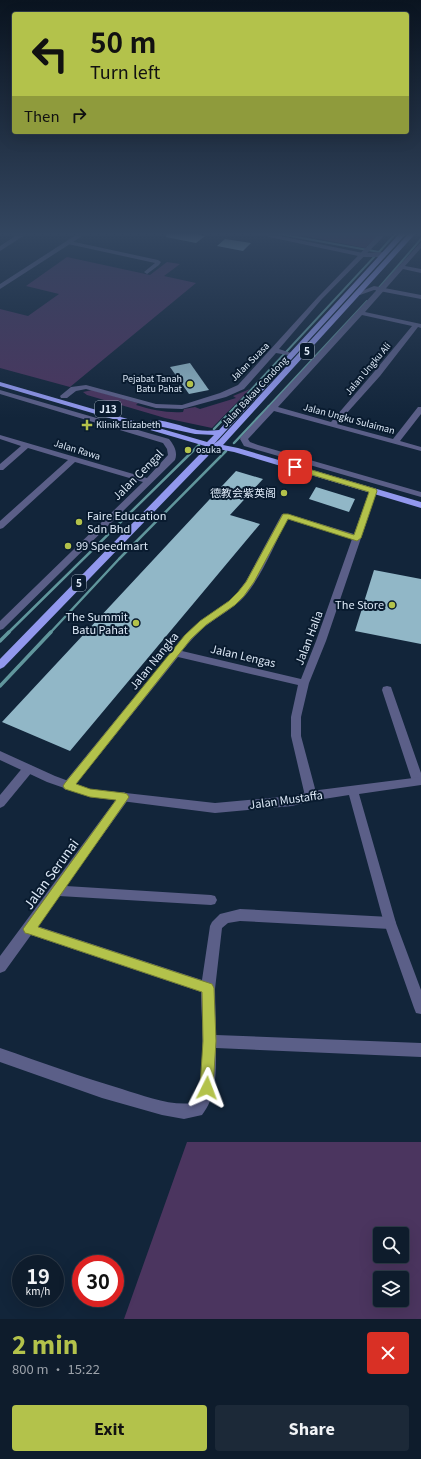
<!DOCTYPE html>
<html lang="en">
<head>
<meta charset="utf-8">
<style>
  :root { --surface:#0e1c2c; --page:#1c2938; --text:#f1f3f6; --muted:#9ba1a9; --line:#2e3a48; --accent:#b3c24b }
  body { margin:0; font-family:Georgia,"Noto Sans SC",serif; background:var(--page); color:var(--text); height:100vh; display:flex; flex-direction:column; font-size:15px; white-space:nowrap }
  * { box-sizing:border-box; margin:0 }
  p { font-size:13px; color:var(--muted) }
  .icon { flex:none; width:22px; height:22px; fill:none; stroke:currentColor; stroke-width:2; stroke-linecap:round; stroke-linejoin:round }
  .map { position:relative; height:1319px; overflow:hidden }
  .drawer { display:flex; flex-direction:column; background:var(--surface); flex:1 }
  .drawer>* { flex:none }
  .top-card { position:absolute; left:12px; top:12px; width:397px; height:122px; border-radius:4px; box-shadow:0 4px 16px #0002,0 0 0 1px var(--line); background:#b3c24b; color:#111; overflow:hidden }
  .fabs { position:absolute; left:373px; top:1227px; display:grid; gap:8px }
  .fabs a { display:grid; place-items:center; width:36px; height:36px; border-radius:4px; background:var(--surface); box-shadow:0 4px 16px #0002,0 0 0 1px var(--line); font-size:20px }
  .speed { position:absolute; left:12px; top:1255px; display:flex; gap:8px; font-size:20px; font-weight:700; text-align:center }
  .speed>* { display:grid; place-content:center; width:52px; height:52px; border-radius:50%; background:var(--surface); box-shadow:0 4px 16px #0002,0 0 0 1px var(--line); line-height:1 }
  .speed small { font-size:10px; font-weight:400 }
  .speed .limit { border:6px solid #d22; background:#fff; color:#111 }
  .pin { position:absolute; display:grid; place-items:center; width:34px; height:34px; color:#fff; margin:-17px; border-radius:8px; box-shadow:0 2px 6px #0006 }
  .me { position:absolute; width:44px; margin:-22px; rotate:3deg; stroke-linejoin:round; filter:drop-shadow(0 0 3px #0008) }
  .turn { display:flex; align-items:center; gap:14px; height:84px; padding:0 12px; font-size:18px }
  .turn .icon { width:52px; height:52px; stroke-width:2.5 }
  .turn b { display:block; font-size:28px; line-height:34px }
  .then { display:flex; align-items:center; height:38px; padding:0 12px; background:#0003; gap:8px; font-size:15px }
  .round { display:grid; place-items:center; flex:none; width:42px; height:42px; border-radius:4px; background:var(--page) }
  .summary { display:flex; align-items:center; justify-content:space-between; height:68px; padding:0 12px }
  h1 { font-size:24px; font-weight:800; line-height:30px; color:var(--accent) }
  .action { display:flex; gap:8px; margin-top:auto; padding:8px 12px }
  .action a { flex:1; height:46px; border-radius:4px; background:var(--accent); color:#111; font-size:16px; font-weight:800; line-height:46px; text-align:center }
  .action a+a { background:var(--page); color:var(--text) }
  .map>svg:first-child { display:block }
  .green { fill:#4b355f; fill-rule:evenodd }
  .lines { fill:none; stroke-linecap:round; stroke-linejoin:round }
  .stream-far2 { stroke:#60969c; stroke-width:2 }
  .stream-far1 { stroke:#60969c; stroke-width:2.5 }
  .stream { stroke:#60969c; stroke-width:3.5 }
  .building { fill:#91b7c7 }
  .minor { fill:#5b5f88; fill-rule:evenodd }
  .tertiary { fill:#5b5f88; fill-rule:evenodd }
  .primary { fill:#9298ee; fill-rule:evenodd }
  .route { fill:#b3c24b; stroke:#747e31 }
  .poi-dot { fill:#b3c24b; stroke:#091b2f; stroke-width:1.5 }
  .labels { text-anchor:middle; stroke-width:4; stroke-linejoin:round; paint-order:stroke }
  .far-street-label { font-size:9px; fill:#deeaf8; stroke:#091b2f }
  .far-poi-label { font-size:9px; fill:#deeaf8; stroke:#091b2f; text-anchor:start }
  .shield { fill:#091b2f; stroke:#9eacbc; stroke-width:1 }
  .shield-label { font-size:10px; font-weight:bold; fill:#deeaf8 }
  .street-label { font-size:11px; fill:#deeaf8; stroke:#091b2f }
  .poi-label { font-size:11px; fill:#deeaf8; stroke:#091b2f; text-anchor:end }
  .near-street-label { font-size:13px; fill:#deeaf8; stroke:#091b2f }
</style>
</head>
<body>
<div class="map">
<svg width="421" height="1319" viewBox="0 0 421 1319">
  <rect width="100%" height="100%" fill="#12253a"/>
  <!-- green -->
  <g class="green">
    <path d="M290,233H378L380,234L365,248Z"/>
    <path d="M67,257L150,275L167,262L180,264L164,276L196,283L70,387L0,368V309L28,316L59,294L26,286Z"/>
    <path d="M250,389L212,428L165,418L87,395L83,392L92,390L138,403L136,405C152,410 167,413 183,412L184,409L195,407L200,409L236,398L233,396Z"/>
    <path d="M187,1142H421V1319H124ZM380,1234H402V1256H380ZM380,1278H402V1300H380Z"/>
  </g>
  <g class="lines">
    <!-- stream-far2 -->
    <g class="stream-far2">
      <path d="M274,233L379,252L396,233"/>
      <path d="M377,290L421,239"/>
      <path d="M235,407L376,255"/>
      <path d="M268,407L367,301"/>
    </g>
    <!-- stream-far1 -->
    <g class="stream-far1">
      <path d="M214,429L236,406"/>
      <path d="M234,443L269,406"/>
      <path d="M8,633L199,445"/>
      <path d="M50,633L119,559L226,451"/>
    </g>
    <!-- stream -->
    <g class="stream">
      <path d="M0,641L9,632"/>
      <path d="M0,686L51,632"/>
    </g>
  </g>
  <!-- building -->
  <g class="building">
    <path d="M167,233H192L205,236L196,243L166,237Z"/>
    <path d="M225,239L251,243L243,251L217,246Z"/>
    <path d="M190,363L209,390L189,394L170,367Z"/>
    <path d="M236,471L263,479L230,515L260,524L70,751L2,722Z"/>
    <path d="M316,487L355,499L349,512L309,499Z"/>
    <path d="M374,570L421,579V644L355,631Z"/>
  </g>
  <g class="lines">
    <!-- minor -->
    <g class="minor">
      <path d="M20,233H28L0,251V246Z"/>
      <path d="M380,233H387L322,299L279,349L294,354V356L276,353L244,389L226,397L182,409L156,408L86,389L76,391L67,398H61L60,396L71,387L86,385L156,404L182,405L220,393L238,385L318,297Z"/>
      <path d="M70,241L158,260L161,262L159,265L147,274L144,272L155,263L68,244V242Z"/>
      <path d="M421,242V248L405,266L421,269V273L403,269L365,312L421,324V328L418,327L380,376L337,424L393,439L418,407H421V414L400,441L421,447V451L274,411L248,439L250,442L258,445L421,492V497L244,446L240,439L241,437ZM362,315L412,326L374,372L331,422L278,407Z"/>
      <path d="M0,390L169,439C174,445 178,452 175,460L3,629L0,630V621L143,482L75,462L3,528L0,529V521L68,460L28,448L3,470H0V464L21,446L0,439V435L147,478L168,455L167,449L163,443L0,394Z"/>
      <path d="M370,489H376L377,491L326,641L309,683L301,717V736L317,796L315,799L311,801L307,799L305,796L291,736V717L298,685L178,657L72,789L68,790L64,789L62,786L64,783L185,635L200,621L229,601L238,592L246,581L282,514H288L354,534ZM287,519L352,539L316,641L301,679L182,651C190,641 198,632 207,625C220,615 234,608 244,597C262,576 275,544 287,519Z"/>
      <path d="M387,686L391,687L392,690L421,773V784H414L412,781L382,690L383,687Z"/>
      <path d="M28,765L32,766L34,769L32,772L4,806L0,808V795L24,766Z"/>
      <path d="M124,792L128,794L130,797L128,800L66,886L211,895L215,896L217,900L215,904L211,905L59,896L37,926L202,980L210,926L212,922L220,914L240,909L390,917L394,919L396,923L394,927L390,929L240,921L228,923L222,928L215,989L216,1035L421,1043V1057L216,1048C216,1071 217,1096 202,1115L184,1119L162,1115L102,1098L0,1062V1048C41,1062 81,1077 122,1089C144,1096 170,1106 193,1103C208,1083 201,1018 201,992L31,935L5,971L0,973V956L120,794Z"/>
    </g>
    <!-- tertiary -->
    <g class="tertiary">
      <path d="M79,233H87L0,289V284Z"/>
      <path d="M251,233H265L363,253L385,252L388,254L380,257H363Z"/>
      <path d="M374,286L421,295V299L374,290L360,295L357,293Z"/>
      <path d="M0,751L55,776L90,789L215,803L292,796L311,791L421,777V785L359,794L396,923L421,990V1014L416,1013L414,1008L384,923L349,795L311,801L292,806L215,813L90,797L47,782L0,760Z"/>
    </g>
    <!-- primary -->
    <path class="primary" d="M400,233H407L214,444L219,440L409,233H416L223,445L238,448L421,502V508L234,452L218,449L214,451L211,450L208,456L4,667L0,669V659L201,453L205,446L0,386V382L207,442L214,435L195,434L149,424L148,422C156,416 186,428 197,430C204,431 211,431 219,430Z"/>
  </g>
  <!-- sky -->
  <linearGradient id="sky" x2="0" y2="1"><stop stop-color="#0a1420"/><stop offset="0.56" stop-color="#334660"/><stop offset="1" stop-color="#334660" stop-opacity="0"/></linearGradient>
  <rect width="421" height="418" fill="url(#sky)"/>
  <!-- route -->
  <path class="route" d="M295,465L376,489L377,491L361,538L357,541L354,540L288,519L254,582L244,596L235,605L206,625L191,639L76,784L90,789L124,793L127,794L129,797L38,927L212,984L214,988L216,1041L213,1088L211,1093L207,1095L202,1093L200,1088L203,1041L202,992L29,934L25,933L23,929L116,800L90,797L65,789L63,786L65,783L185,635L200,621L229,601L238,592L246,582L283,514H288L354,535L369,492L292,469L291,467Z"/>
  <!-- markers -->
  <g class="poi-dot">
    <circle cx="190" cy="384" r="4"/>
    <path d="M85 419h4v4h4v4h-4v4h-4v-4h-4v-4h4z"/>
    <circle cx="188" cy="450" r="4"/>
    <circle cx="284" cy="493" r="4"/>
    <circle cx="79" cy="522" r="4"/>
    <circle cx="68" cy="546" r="4"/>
    <circle cx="392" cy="605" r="4"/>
    <circle cx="136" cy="623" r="4"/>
  </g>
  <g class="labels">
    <!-- far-street labels -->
    <g class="far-street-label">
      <text transform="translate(250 362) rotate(-45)" y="3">Jalan Suasa</text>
      <text transform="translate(368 369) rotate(-50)" y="3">Jalan Ungku Ali</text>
      <text transform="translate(255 392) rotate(-47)" y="3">Jalan Bakau Condong</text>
      <text transform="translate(349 419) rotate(15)" y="3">Jalan Ungku Sulaiman</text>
      <text transform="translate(77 450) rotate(17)" y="3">Jalan Rawa</text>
    </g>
    <!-- far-poi labels -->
    <g class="far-poi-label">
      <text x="182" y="382" text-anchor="end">Pejabat Tanah<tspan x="182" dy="10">Batu Pahat</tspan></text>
      <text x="96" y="428">Klinik Elizabeth</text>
      <text x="196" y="453">osuka</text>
    </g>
    <!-- shield labels -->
    <g class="shield">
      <rect x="300" y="343" width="14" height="16" rx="3"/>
      <rect x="95" y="401" width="26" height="16" rx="3"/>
      <rect x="72" y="575" width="14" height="16" rx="3"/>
    </g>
    <g class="shield-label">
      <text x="307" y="355">5</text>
      <text x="108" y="413">J13</text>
      <text x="79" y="587">5</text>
    </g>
    <!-- street labels -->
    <g class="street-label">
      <text transform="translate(138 475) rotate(-45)" y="4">Jalan Cengal</text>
      <text transform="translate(309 638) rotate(-69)" y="4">Jalan Halia</text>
      <text transform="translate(243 656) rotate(13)" y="4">Jalan Lengas</text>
      <text transform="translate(154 661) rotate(-51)" y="4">Jalan Nangka</text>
      <text transform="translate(286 800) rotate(-8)" y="4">Jalan Mustaffa</text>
    </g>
    <!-- poi labels -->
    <g class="poi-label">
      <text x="276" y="497">德教会紫英阁</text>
      <text x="87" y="520" text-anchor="start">Faire Education<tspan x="87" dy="13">Sdn Bhd</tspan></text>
      <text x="76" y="550" text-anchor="start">99 Speedmart</text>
      <text x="384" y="609">The Store</text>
      <text x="128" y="621">The Summit<tspan x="128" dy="13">Batu Pahat</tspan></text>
    </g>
    <!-- near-street labels -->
    <g class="near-street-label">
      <text transform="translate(51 874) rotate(-54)" y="5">Jalan Serunai</text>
    </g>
  </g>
</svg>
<div class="fabs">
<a><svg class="icon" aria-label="search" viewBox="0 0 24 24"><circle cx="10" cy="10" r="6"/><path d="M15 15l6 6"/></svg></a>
<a><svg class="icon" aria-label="layers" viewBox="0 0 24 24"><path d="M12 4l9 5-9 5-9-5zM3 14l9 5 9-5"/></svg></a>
</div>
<div class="speed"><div>19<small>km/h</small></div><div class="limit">30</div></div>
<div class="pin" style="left:295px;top:467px;background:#d93025"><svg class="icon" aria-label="arrive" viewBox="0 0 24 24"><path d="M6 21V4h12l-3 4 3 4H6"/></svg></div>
<svg class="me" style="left:207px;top:1088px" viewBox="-20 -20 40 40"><path d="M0-17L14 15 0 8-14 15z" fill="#b3c24b" stroke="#fff" stroke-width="4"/></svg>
<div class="top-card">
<div class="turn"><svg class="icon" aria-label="left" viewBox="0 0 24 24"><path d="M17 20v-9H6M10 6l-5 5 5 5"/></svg><div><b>50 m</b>Turn left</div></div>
<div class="then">Then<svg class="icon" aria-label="right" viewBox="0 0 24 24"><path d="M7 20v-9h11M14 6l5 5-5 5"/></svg></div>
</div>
</div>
<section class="drawer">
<div class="summary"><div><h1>2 min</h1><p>800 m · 15:22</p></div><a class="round" style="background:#d93025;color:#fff"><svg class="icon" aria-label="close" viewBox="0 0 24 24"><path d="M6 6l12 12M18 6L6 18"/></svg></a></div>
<div class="action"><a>Exit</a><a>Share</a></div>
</section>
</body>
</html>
